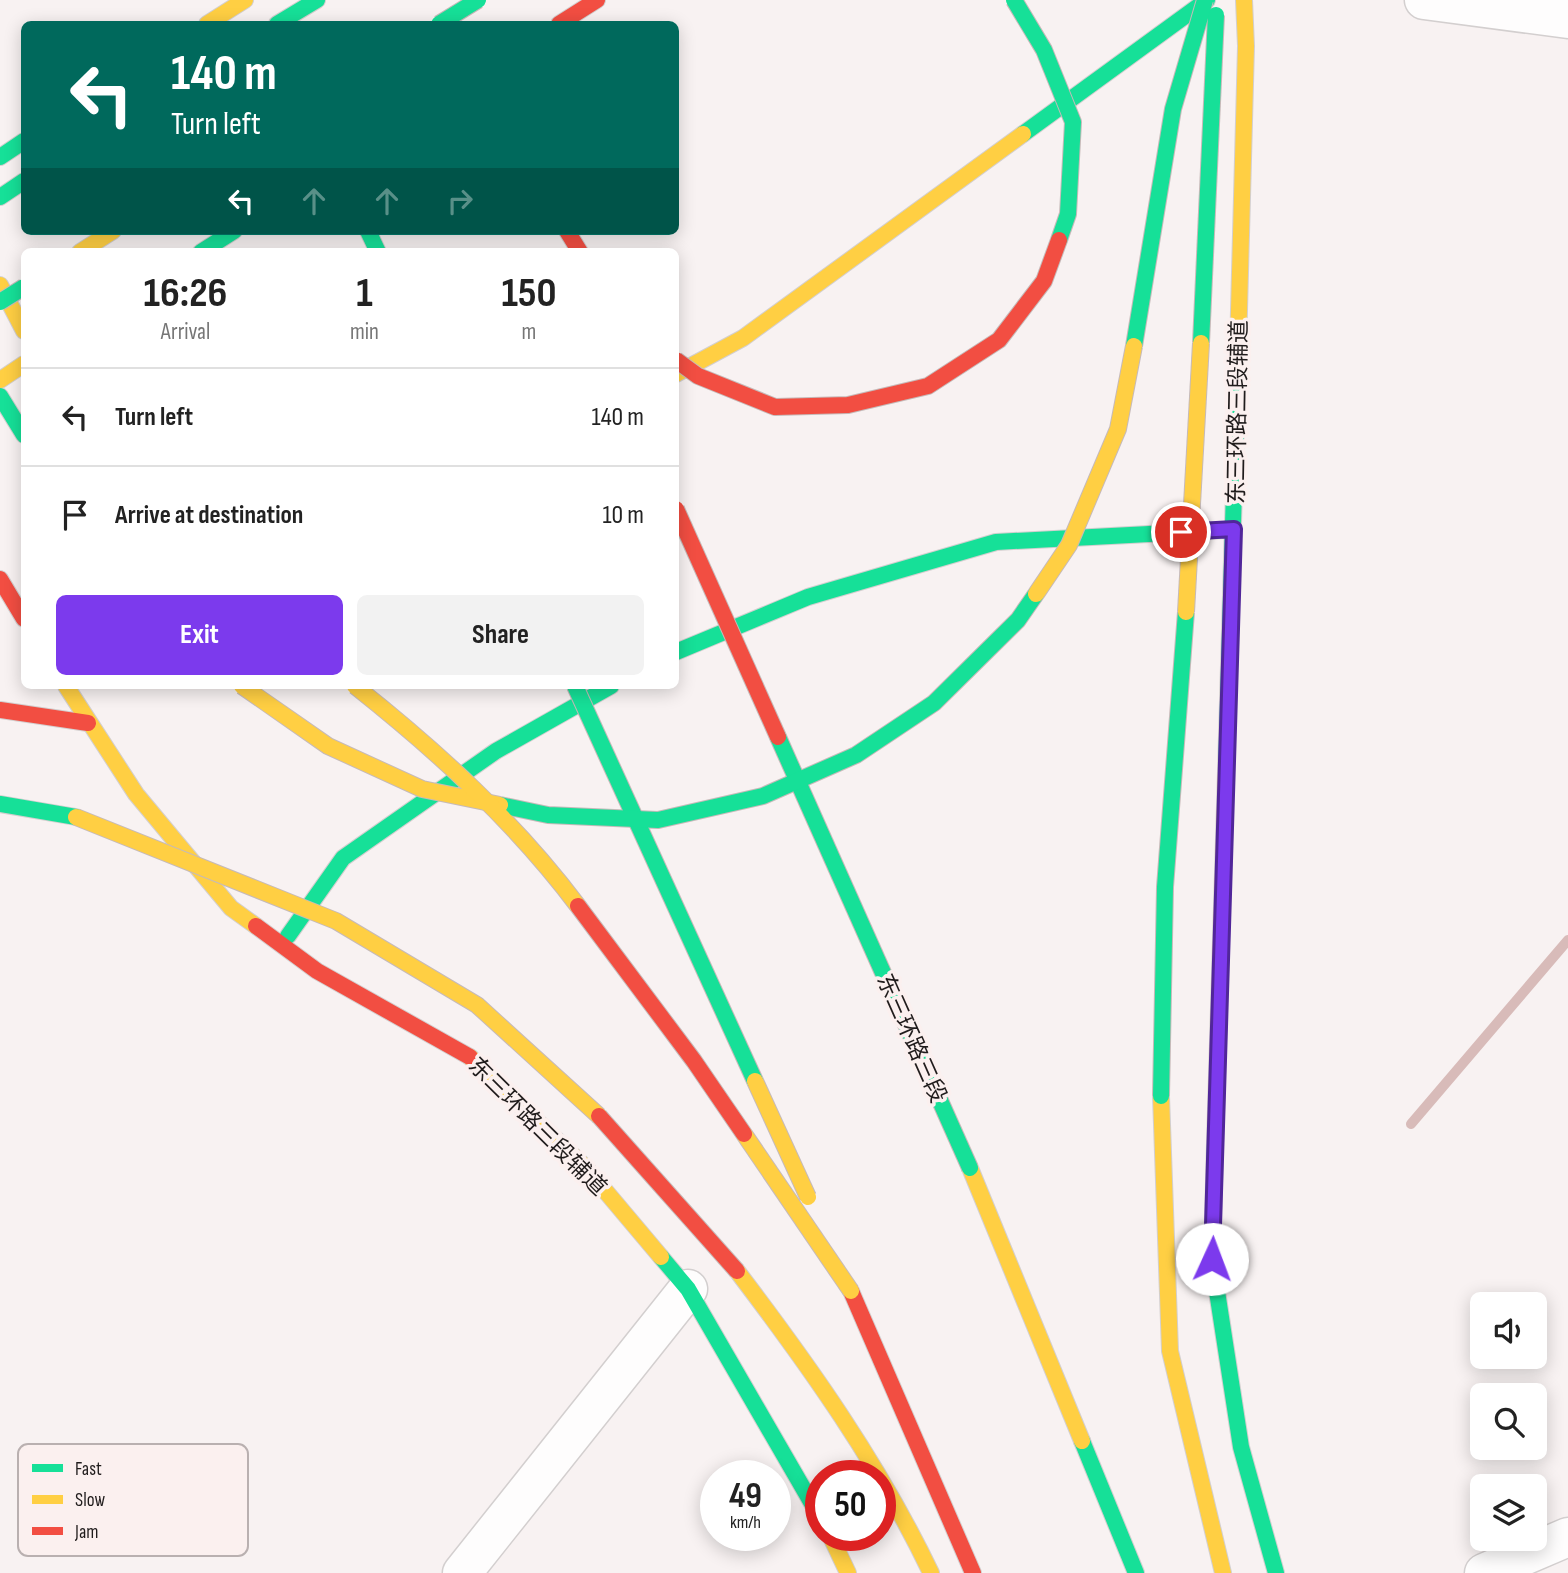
<!DOCTYPE html>
<html lang="en">
<head>
<meta charset="utf-8">
<style>
  :root { --surface:#fff; --page:#f2f2f2; --text:#222; --muted:#767676; --line:#e0e0e0; --accent:#7c3aed }
  body { margin:0; font-family:"Sofia Sans Condensed","Noto Sans SC",sans-serif; background:var(--page); color:var(--text); height:100vh; display:flex; flex-direction:column; font-size:26px; white-space:nowrap }
  * { box-sizing:border-box; margin:0 }
  p { font-size:23px; color:var(--muted) }
  .icon { flex:none; width:38px; height:38px; fill:none; stroke:currentColor; stroke-width:2; stroke-linecap:round; stroke-linejoin:round }
  .map { position:relative; flex:1; overflow:hidden }
  .sheet { position:absolute; left:21px; top:248px; width:658px; height:441px; display:flex; flex-direction:column; background:var(--surface); border-radius:10px; box-shadow:0 4px 18px #0003 }
  .sheet>* { flex:none }
  .hud { position:absolute; left:21px; top:21px; width:658px; height:214px; border-radius:10px; box-shadow:0 4px 18px #0003; background:#00695c; color:#fff; overflow:hidden }
  .tools { position:absolute; left:1470px; top:1292px; display:grid; gap:14px }
  .tools a { display:grid; place-items:center; width:77px; height:77px; border-radius:10px; background:var(--surface); box-shadow:0 4px 18px #0003; font-size:35px }
  .speed { position:absolute; left:700px; top:1460px; display:flex; gap:14px; font-size:35px; font-weight:700; text-align:center }
  .speed>* { display:grid; place-content:center; width:91px; height:91px; border-radius:50%; background:var(--surface); box-shadow:0 4px 18px #0003; line-height:1 }
  .speed small { font-size:18px; font-weight:400 }
  .speed .limit { border:10px solid #d22; background:#fff; color:#111 }
  .pin { position:absolute; display:grid; place-items:center; width:60px; height:60px; color:#fff; margin:-30px; border:4px solid #fff; border-radius:50%; box-shadow:0 2px 7px #0007 }
  .me { position:absolute; width:77px; margin:-38px; rotate:2deg; stroke-linejoin:round; filter:drop-shadow(0 0 5px #0008) }
  .turn { display:flex; align-items:center; gap:24px; height:147px; padding:0 35px; font-size:32px }
  .turn .icon { width:91px; height:91px; stroke-width:2.5 }
  .turn b { display:block; font-size:49px; line-height:60px }
  .lanes { display:flex; align-items:center; height:66px; padding:0 35px; background:#0003; justify-content:center; gap:35px; direction:ltr }
  .lanes .off { opacity:.35 }
  .eta { display:flex; justify-content:space-evenly; align-items:center; height:119px; text-align:center }
  .eta b { font-size:42px; font-weight:700; line-height:49px }
  .button { display:flex; gap:14px; margin-top:auto; padding:14px 35px }
  .button a { flex:1; height:80px; border-radius:10px; background:var(--accent); color:#fff; font-size:28px; font-weight:700; line-height:80px; text-align:center }
  .button a+a { background:var(--page); color:var(--text) }
  ul { padding:0; list-style:none }
  li { display:flex; align-items:center; gap:21px; height:98px; padding:0 35px; border-top:2px solid var(--line) }
  li div { flex:1 }
  li b { display:block; font-size:26px }
  li em { font-style:normal }
  .map>svg:first-child { display:block }
  .lines { fill:none; stroke-linecap:round; stroke-linejoin:round }
  .stream { stroke:#d8bbb9; stroke-width:10 }
  .street-casing { stroke:#d3cfcf; stroke-width:41 }
  .fast-casing { stroke:#d3cfcf; stroke-width:18 }
  .slow-casing { stroke:#d3cfcf; stroke-width:18 }
  .jam-casing { stroke:#d3cfcf; stroke-width:18 }
  .street { stroke:#fefdfd; stroke-width:38 }
  .fast { stroke:#16e098; stroke-width:16 }
  .slow { stroke:#ffcf43; stroke-width:16 }
  .jam { stroke:#f24e42; stroke-width:16 }
  .fast-bridge-casing { stroke:#c6bab9; stroke-width:18; stroke-linecap:butt }
  .slow-bridge-casing { stroke:#c6bab9; stroke-width:18; stroke-linecap:butt }
  .jam-bridge-casing { stroke:#c6bab9; stroke-width:18; stroke-linecap:butt }
  .fast-bridge { stroke:#16e098; stroke-width:16 }
  .slow-bridge { stroke:#ffcf43; stroke-width:16 }
  .jam-bridge { stroke:#f24e42; stroke-width:16 }
  .route-casing { stroke:#51269a; stroke-width:18 }
  .route { stroke:#7c3aed; stroke-width:12 }
  .labels { text-anchor:middle; stroke-width:7; stroke-linejoin:round; paint-order:stroke }
  .street-label { font-size:23px; fill:#201c1c; stroke:#fbf0ef }
  .key { fill:#fbf0ef; stroke:#b9b0b0; stroke-width:2 }
  .key-label { font-size:19px; fill:#201c1c }
</style>
</head>
<body>
<div class="map">
<svg width="1568" height="1573" viewBox="0 0 1568 1573">
  <rect width="100%" height="100%" fill="#f8f2f2"/>
  <g class="lines">
    <!-- stream -->
    <path class="stream" d="M1411,1124L1568,940"/>
    <!-- street casing -->
    <g class="street-casing">
      <g id="street">
        <path d="M1424,0L1568,19"/>
        <path d="M462,1573L688,1289"/>
        <path d="M1484,1573L1568,1537"/>
      </g>
    </g>
    <!-- fast casing -->
    <g class="fast-casing">
      <g id="fast">
        <path d="M277,24L317,0"/>
        <path d="M1023,134L1207,0"/>
        <path d="M0,157L24,141"/>
        <path d="M0,197L24,181"/>
        <path d="M368,231L378,252"/>
        <path d="M201,252L234,231"/>
        <path d="M0,396L24,435"/>
        <path d="M676,652L808,597L996,542L1225,530"/>
        <path d="M1226,771L1238,348"/>
        <path d="M0,804L76,817"/>
        <path d="M288,936L343,858L496,751L611,686"/>
        <path d="M1215,1143L1212,1259L1241,1447L1276,1573"/>
        <path d="M661,1257L688,1289L821,1519"/>
        <path d="M1082,1441L1136,1573"/>
      </g>
    </g>
    <!-- slow casing -->
    <g class="slow-casing">
      <g id="slow">
        <path d="M207,24L245,0"/>
        <path d="M80,252L113,231"/>
        <path d="M0,285L24,331"/>
        <path d="M1238,348L1246,46L1244,0"/>
        <path d="M676,374L743,338L1023,134"/>
        <path d="M0,380L24,364"/>
        <path d="M66,686L136,794L231,908L256,926"/>
        <path d="M470,1057L586,1168L661,1257"/>
        <path d="M1161,1096L1170,1351L1223,1573"/>
        <path d="M1215,1143L1226,771"/>
        <path d="M970,1168L1082,1441"/>
        <path d="M737,1271C810,1367 879,1464 931,1573"/>
        <path d="M830,1535L848,1573"/>
      </g>
    </g>
    <!-- jam casing -->
    <g class="jam-casing">
      <g id="jam">
        <path d="M559,24L597,0"/>
        <path d="M567,231L580,252"/>
        <path d="M0,579L24,619"/>
        <path d="M0,710L88,723"/>
        <path d="M256,926L317,971L470,1057"/>
        <path d="M851,1291L973,1573"/>
      </g>
    </g>
    <!-- street -->
    <use href="#street" class="street"/>
    <!-- fast -->
    <use href="#fast" class="fast"/>
    <!-- slow -->
    <use href="#slow" class="slow"/>
    <!-- jam -->
    <use href="#jam" class="jam"/>
    <!-- fast-bridge casing -->
    <g class="fast-bridge-casing">
      <g id="fast-bridge">
        <path d="M1014,0L1044,50L1073,122L1068,214L1059,240"/>
        <path d="M439,24L478,0"/>
        <path d="M0,302L24,287"/>
        <path d="M1201,343L1216,15"/>
        <path d="M1134,346L1173,109L1205,0"/>
        <path d="M575,686L755,1081"/>
        <path d="M778,737L970,1168"/>
        <path d="M500,805L548,815L658,820L763,796L856,755L934,703L1018,620L1036,594"/>
        <path d="M1161,1096L1165,887L1186,612"/>
      </g>
    </g>
    <!-- slow-bridge casing -->
    <g class="slow-bridge-casing">
      <g id="slow-bridge">
        <path d="M1036,594L1069,545L1118,429L1134,346"/>
        <path d="M1186,612L1201,343"/>
        <path d="M242,686L328,746L422,789L500,805"/>
        <path d="M355,686C437,751 515,822 578,906"/>
        <path d="M76,817L336,921L477,1005L599,1116"/>
        <path d="M755,1081L808,1197"/>
        <path d="M744,1134L851,1291"/>
      </g>
    </g>
    <!-- jam-bridge casing -->
    <g class="jam-bridge-casing">
      <g id="jam-bridge">
        <path d="M676,360L698,376L775,407L848,405L928,386L999,340L1044,281L1059,240"/>
        <path d="M676,509L778,737"/>
        <path d="M578,906L694,1061L744,1134"/>
        <path d="M599,1116L737,1271"/>
      </g>
    </g>
    <!-- fast-bridge -->
    <use href="#fast-bridge" class="fast-bridge"/>
    <!-- slow-bridge -->
    <use href="#slow-bridge" class="slow-bridge"/>
    <!-- jam-bridge -->
    <use href="#jam-bridge" class="jam-bridge"/>
  </g>
  <g class="lines">
    <!-- route casing -->
    <g class="route-casing">
      <path id="route" d="M1181,532L1234,529L1212,1259"/>
    </g>
    <!-- route -->
    <use href="#route" class="route"/>
  </g>
  <g class="labels">
    <!-- street labels -->
    <g class="street-label">
      <text transform="translate(1237 412) rotate(-89)" y="8">东三环路三段辅道</text>
      <text transform="translate(912 1038) rotate(66)" y="8">东三环路三段</text>
      <text transform="translate(538 1126) rotate(45)" y="8">东三环路三段辅道</text>
    </g>
  </g>
  <!-- legend -->
  <rect x="18" y="1444" width="230" height="112" rx="10" class="key"/>
  <rect x="32" y="1464" width="31" height="8" fill="#16e098"/>
  <rect x="32" y="1495" width="31" height="9" fill="#ffcf43"/>
  <rect x="32" y="1527" width="31" height="8" fill="#f24e42"/>
  <g class="key-label">
    <text x="75" y="1475">Fast</text>
    <text x="75" y="1506">Slow</text>
    <text x="75" y="1538">Jam</text>
  </g>
</svg>
<div class="tools">
<a><svg class="icon" aria-label="sound" viewBox="0 0 24 24"><path d="M4 9h4l5-4v14l-5-4H4zM17 9q2 3 0 6"/></svg></a>
<a><svg class="icon" aria-label="search" viewBox="0 0 24 24"><circle cx="10" cy="10" r="6"/><path d="M15 15l6 6"/></svg></a>
<a><svg class="icon" aria-label="layers" viewBox="0 0 24 24"><path d="M12 4l9 5-9 5-9-5zM3 14l9 5 9-5"/></svg></a>
</div>
<div class="speed"><div>49<small>km/h</small></div><div class="limit">50</div></div>
<div class="pin" style="left:1181px;top:532px;background:#d93025"><svg class="icon" aria-label="arrive" viewBox="0 0 24 24"><path d="M6 21V4h12l-3 4 3 4H6"/></svg></div>
<svg class="me" style="left:1212px;top:1259px" viewBox="-20 -20 40 40"><circle r="19" fill="#fff"/><path d="M0-13L10 11 0 6-10 11z" fill="#7c3aed"/></svg>
<div class="hud">
<div class="turn"><svg class="icon" aria-label="left" viewBox="0 0 24 24"><path d="M17 20v-9H6M10 6l-5 5 5 5"/></svg><div><b>140 m</b>Turn left</div></div>
<div class="lanes"><svg class="icon" aria-label="left" viewBox="0 0 24 24"><path d="M17 20v-9H6M10 6l-5 5 5 5"/></svg><svg class="icon off" aria-label="ahead" viewBox="0 0 24 24"><path d="M12 20V5M6 11l6-6 6 6"/></svg><svg class="icon off" aria-label="ahead" viewBox="0 0 24 24"><path d="M12 20V5M6 11l6-6 6 6"/></svg><svg class="icon off" aria-label="right" viewBox="0 0 24 24"><path d="M7 20v-9h11M14 6l5 5-5 5"/></svg></div>
</div>
<section class="sheet">
<div class="eta">
<div><b>16:26</b><p>Arrival</p></div>
<div><b>1</b><p>min</p></div>
<div><b>150</b><p>m</p></div>
</div>
<ul>
<li><svg class="icon" aria-label="left" viewBox="0 0 24 24"><path d="M17 20v-9H6M10 6l-5 5 5 5"/></svg><div><b>Turn left</b></div><em>140 m</em></li>
<li><svg class="icon" aria-label="arrive" viewBox="0 0 24 24"><path d="M6 21V4h12l-3 4 3 4H6"/></svg><div><b>Arrive at destination</b></div><em>10 m</em></li>
</ul>
<div class="button"><a>Exit</a><a>Share</a></div>
</section>
</div>
</body>
</html>
